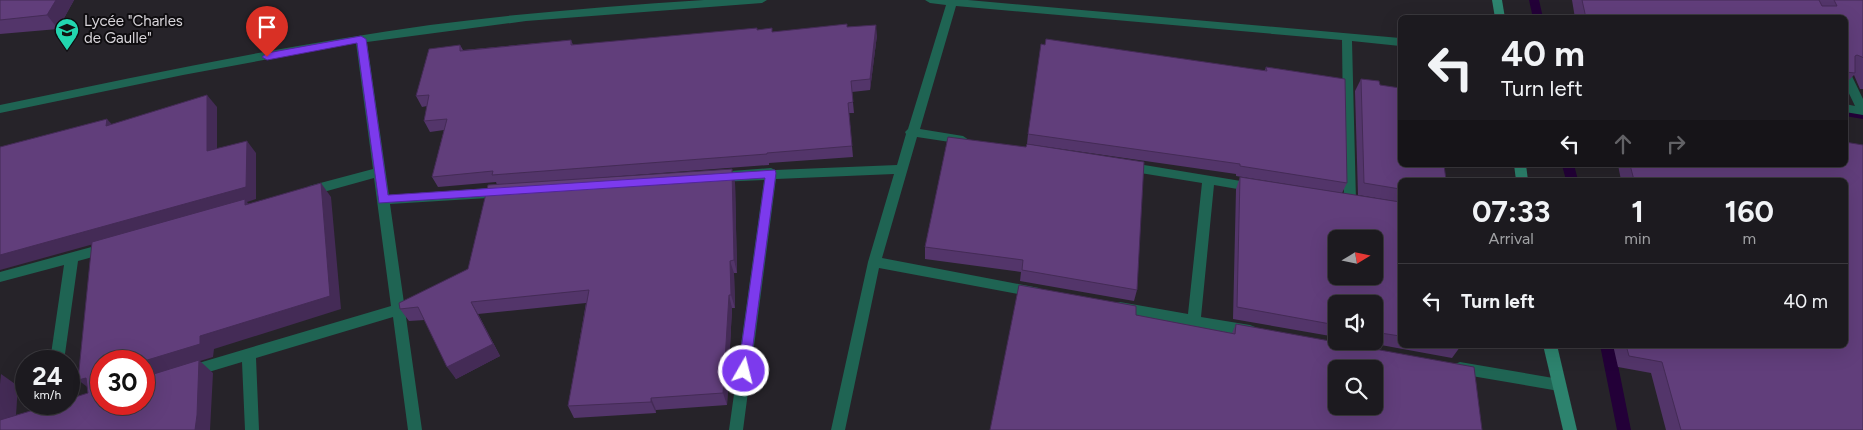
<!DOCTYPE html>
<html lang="en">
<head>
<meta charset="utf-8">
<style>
  :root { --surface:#1c1a1f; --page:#29272c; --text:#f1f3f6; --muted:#a0a1a4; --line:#3a383d }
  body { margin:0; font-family:Figtree,sans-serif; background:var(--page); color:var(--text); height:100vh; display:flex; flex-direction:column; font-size:19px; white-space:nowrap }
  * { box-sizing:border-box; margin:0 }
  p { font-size:16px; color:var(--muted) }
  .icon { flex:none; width:28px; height:28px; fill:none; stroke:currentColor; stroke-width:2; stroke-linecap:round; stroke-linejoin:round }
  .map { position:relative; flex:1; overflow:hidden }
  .drawer { position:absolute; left:1398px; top:178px; width:450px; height:170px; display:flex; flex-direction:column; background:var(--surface); border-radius:8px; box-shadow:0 5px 20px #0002,0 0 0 1px var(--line) }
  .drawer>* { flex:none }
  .top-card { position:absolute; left:1398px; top:15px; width:450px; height:152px; border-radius:8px; box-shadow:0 5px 20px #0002,0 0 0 1px var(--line); background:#1c1a1f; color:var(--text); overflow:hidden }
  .needle { width:32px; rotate:80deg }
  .tools { position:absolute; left:1328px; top:230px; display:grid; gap:10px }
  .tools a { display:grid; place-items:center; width:55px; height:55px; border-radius:8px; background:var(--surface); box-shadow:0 5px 20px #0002,0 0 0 1px var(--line); font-size:25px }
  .speed { position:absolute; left:15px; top:350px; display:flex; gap:10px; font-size:25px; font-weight:700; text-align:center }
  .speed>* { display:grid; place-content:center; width:65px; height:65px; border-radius:50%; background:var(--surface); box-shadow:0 5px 20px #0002,0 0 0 1px var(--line); line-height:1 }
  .speed small { font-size:12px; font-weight:400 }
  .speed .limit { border:8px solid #d22; background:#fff; color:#111 }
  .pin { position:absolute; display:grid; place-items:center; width:42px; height:42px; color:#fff; margin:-51px -21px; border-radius:50% 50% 50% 0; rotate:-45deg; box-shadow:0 0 5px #0007 }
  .pin .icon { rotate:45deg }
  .me { position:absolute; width:55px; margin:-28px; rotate:8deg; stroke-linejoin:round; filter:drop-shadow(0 0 4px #0008) }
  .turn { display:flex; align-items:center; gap:18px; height:105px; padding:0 20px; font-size:22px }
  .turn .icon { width:65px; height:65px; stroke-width:2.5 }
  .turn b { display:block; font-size:35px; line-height:42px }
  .lanes { display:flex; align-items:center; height:48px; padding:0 20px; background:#0003; justify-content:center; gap:25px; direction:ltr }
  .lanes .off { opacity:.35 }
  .eta { display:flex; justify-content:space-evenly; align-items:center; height:85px; text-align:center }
  .eta b { font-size:30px; font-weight:700; line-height:35px }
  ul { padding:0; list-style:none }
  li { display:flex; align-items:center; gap:15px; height:75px; padding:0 20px; border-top:1px solid var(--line) }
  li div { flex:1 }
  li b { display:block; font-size:19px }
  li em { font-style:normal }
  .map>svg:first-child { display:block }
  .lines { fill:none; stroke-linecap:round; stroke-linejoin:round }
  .stream { fill:#230038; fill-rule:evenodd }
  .street { fill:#1f6453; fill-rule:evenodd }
  .secondary { fill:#2d836e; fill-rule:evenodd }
  .wall { fill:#53356a }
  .shaded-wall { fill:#442b56 }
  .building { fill:#613e7b; stroke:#442b56; fill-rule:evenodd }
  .route { fill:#7c3aed; stroke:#51269a }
  .labels { text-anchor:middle; stroke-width:4; stroke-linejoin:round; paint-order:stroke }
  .poi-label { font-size:15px; fill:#d8d5da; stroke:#0f0d10; text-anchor:start }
</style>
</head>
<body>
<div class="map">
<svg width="1863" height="430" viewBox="0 0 1863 430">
  <rect width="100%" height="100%" fill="#262329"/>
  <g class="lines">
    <!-- stream -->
    <g class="stream">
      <path d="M1529,0H1539L1543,18H1533Z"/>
      <path d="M1845,108L1863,111V119L1845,116Z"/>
      <path d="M1562,165H1574L1578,180H1566Z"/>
      <path d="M1600,345H1614L1631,430H1617Z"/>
    </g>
    <!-- street -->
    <g class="street">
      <path d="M704,0H767L762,3L526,21L367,42L389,195L504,187L510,192L504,197L390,204L422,430H408L393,317L256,358L259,430H245L242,362L192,377L187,375L185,371L187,367L192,365L391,306L374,178L309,196L303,191L309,186L373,169L356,43L183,75L0,113V105C143,75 286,45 430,25C521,13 613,6 704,0Z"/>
      <path d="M925,0H968L1400,38V46L1352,41L1356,201L1350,206L1344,201L1342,40L956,6L920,129L963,136L969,140L963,144L917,137L882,258L1034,287L1039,288L1041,292L1039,296L1034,297L879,268L845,430H831L868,262L894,174L776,179L743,430H729L764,180L718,182L712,177L718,172L771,168L775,170L897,165L906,134L905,132L908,129L946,5L930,3Z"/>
      <path d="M1845,69L1849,70L1863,99V115L1845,112V104L1855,106L1845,85Z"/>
      <path d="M1126,162L1259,184L1261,187L1259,190L1255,192L1214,185L1201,317L1250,325L1255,327L1257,331L1255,335L1250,337L1115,312L1113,308L1115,304L1120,302L1188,314L1202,183L1122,170L1120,167Z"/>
      <path d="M106,243L111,244L112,248L111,252L78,261L64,361H50L64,265L0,282V272Z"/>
      <path d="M1460,362L1559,379L1564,381L1566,385L1564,389L1559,391L1460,374L1455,372L1453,368L1455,364Z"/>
    </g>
    <!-- secondary -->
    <g class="secondary">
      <path d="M1492,0H1502L1505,18H1495Z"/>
      <path d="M1514,165H1526L1528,180H1516Z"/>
      <path d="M1543,345H1557L1577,430H1563Z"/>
    </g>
  </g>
  <!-- wall -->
  <g class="wall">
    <path d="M0,0H74L58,29L0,34Z"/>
    <path d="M1572,0H1863V89H1860L1854,75L1845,84V18H1575Z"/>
    <path d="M847,27L877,35L870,90L852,92L854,113H849L853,157L769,163V165L595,178L735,182L737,273H734L735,308H732L727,405L656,410V413L574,418L568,406L586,303L478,314L500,356L456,379L425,320L409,321L400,309L468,269L497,185L496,182L438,187L432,177L444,130L430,132L424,121L427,106L422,107L416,96L460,45L463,50L571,40L573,45L757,30L772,32Z"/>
    <path d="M1266,67L1347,183L1342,193L1236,176V174L1027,144L1028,134L1265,70Z"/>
    <path d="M1361,79L1380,85L1400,180V202L1358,195L1355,91Z"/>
    <path d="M948,137L1137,290L1134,301L1020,281L1021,272L925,259V247Z"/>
    <path d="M1618,165H1845L1863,430H1666L1651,373L1618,367L1613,345H1845V180H1621Z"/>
    <path d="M1240,177L1400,202V345H1460V347L1452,358L1359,341H1374V304H1336V337L1233,319L1236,189Z"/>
    <path d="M1136,315L1232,333L1236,324L1482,430Z"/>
  </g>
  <!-- shaded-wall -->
  <g class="shaded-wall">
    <path d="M56,0H74L58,29L47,15Z"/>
    <path d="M876,25L877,35L870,90V79Z"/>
    <path d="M207,95L217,107V163L207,151Z"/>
    <path d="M107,119L118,131L106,126Z"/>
    <path d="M247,141L256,153V199L247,202L256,213L245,205V202L0,270V255Z"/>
    <path d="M732,169L735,182L737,273L734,260Z"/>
    <path d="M321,183L331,197L341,309L214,349L213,357L200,361L213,373L210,430H195L144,378V361L200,336Z"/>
    <path d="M730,261L734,273L735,308L731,295Z"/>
    <path d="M729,295L732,308L727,405L723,393Z"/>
    <path d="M471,302L478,314L500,356L456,379L447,367Z"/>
    <path d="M1,374L18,386L16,415L0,421V384Z"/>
    <path d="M86,378L94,392L78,380Z"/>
    <path d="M651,398L656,410V413L651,402Z"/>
  </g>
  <!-- building -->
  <g class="building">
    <path d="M0,0H56L47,15L0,20Z"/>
    <path d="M1582,0H1819L1822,6H1837L1834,0H1863V58L1862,57L1857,55L1855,56V73L1845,72V18H1586Z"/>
    <path d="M847,24V27L876,25L870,79L851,81L853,102L848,103L852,146L767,153V154L492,175L493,171L432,177L447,119L424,121L429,95L416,96L429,49L460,45V51L571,40V45L757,28V30L772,28V32Z"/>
    <path d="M1046,39L1267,71L1266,67L1345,79L1347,183L1240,166V164L1028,134L1041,44L1045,45Z"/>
    <path d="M1361,79L1379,81L1380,85L1400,88V165H1444L1446,180H1400V189L1364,183Z"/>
    <path d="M207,95V151L247,141L246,187L0,255V147L107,119L106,126Z"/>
    <path d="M948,137L1026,147L1027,144L1144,162L1137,290L1022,270L1023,260L925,247Z"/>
    <path d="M1845,142L1863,145V430H1681L1662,362L1629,356L1626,345H1845V180H1634L1630,165H1845Z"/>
    <path d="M732,169L734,260L730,261L731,295H729L723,393L651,398V402L568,406L589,290L471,302L493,344L447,367L418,307L400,309L399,303L468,269L488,185Z"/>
    <path d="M1240,177L1400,202V336L1374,332V304H1336V325L1237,307ZM1336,239H1374V276H1336Z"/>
    <path d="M321,183L330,296L200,336V344L144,361H101V404H144V377L199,360L197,415L195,430H0V420L54,404H69V399L88,393L86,378L78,380L92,242L245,199V205Z"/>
    <path d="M1019,285L1136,306V315L1235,334L1236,324L1474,367L1482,430H990ZM1336,369H1374V406H1336Z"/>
    <path d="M1450,345H1460V347Z"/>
  </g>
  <!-- route -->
  <path class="route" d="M361,36L366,39L388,195L775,170L776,173L749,375L744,376L738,371L765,178L379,203L357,43L267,60L262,57L267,53Z"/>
  <!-- icons -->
  <defs>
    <g id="school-pin" transform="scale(1.25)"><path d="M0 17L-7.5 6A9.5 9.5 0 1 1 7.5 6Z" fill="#22d5af" stroke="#0f0d10"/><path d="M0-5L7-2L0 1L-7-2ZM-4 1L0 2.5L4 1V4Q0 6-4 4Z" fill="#111"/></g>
  </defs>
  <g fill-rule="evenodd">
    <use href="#school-pin" x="67" y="30"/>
  </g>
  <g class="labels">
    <!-- poi labels -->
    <g class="poi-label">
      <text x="84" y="26">Lycée "Charles<tspan x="84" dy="17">de Gaulle"</tspan></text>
    </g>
  </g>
</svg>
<div class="tools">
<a><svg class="needle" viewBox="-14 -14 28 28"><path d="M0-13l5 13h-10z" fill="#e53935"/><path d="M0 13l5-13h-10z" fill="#a0a1a4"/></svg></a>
<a><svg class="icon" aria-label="sound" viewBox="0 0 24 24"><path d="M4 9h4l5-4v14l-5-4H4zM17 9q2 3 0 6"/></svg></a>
<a><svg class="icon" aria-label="search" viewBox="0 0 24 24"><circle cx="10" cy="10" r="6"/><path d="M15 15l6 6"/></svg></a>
</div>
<div class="speed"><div>24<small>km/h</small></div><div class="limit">30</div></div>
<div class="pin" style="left:267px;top:57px;background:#d93025"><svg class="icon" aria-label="arrive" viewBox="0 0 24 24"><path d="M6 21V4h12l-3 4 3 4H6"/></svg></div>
<svg class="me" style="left:744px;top:371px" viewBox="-20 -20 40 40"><circle r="17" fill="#7c3aed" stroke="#fff" stroke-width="3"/><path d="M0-11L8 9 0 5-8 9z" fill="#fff"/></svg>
<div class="top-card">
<div class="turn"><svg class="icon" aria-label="left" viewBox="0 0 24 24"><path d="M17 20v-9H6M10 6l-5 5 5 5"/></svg><div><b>40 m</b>Turn left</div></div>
<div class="lanes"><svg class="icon" aria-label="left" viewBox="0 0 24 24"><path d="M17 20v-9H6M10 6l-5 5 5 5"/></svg><svg class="icon off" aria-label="ahead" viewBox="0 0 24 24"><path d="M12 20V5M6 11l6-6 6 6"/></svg><svg class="icon off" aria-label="right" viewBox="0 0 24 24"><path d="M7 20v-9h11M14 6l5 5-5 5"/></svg></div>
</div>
<section class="drawer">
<div class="eta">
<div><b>07:33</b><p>Arrival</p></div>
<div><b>1</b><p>min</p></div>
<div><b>160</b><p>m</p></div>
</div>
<ul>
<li><svg class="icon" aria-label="left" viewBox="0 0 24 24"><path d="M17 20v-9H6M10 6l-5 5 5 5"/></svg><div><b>Turn left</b></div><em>40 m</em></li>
</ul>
</section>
</div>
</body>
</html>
